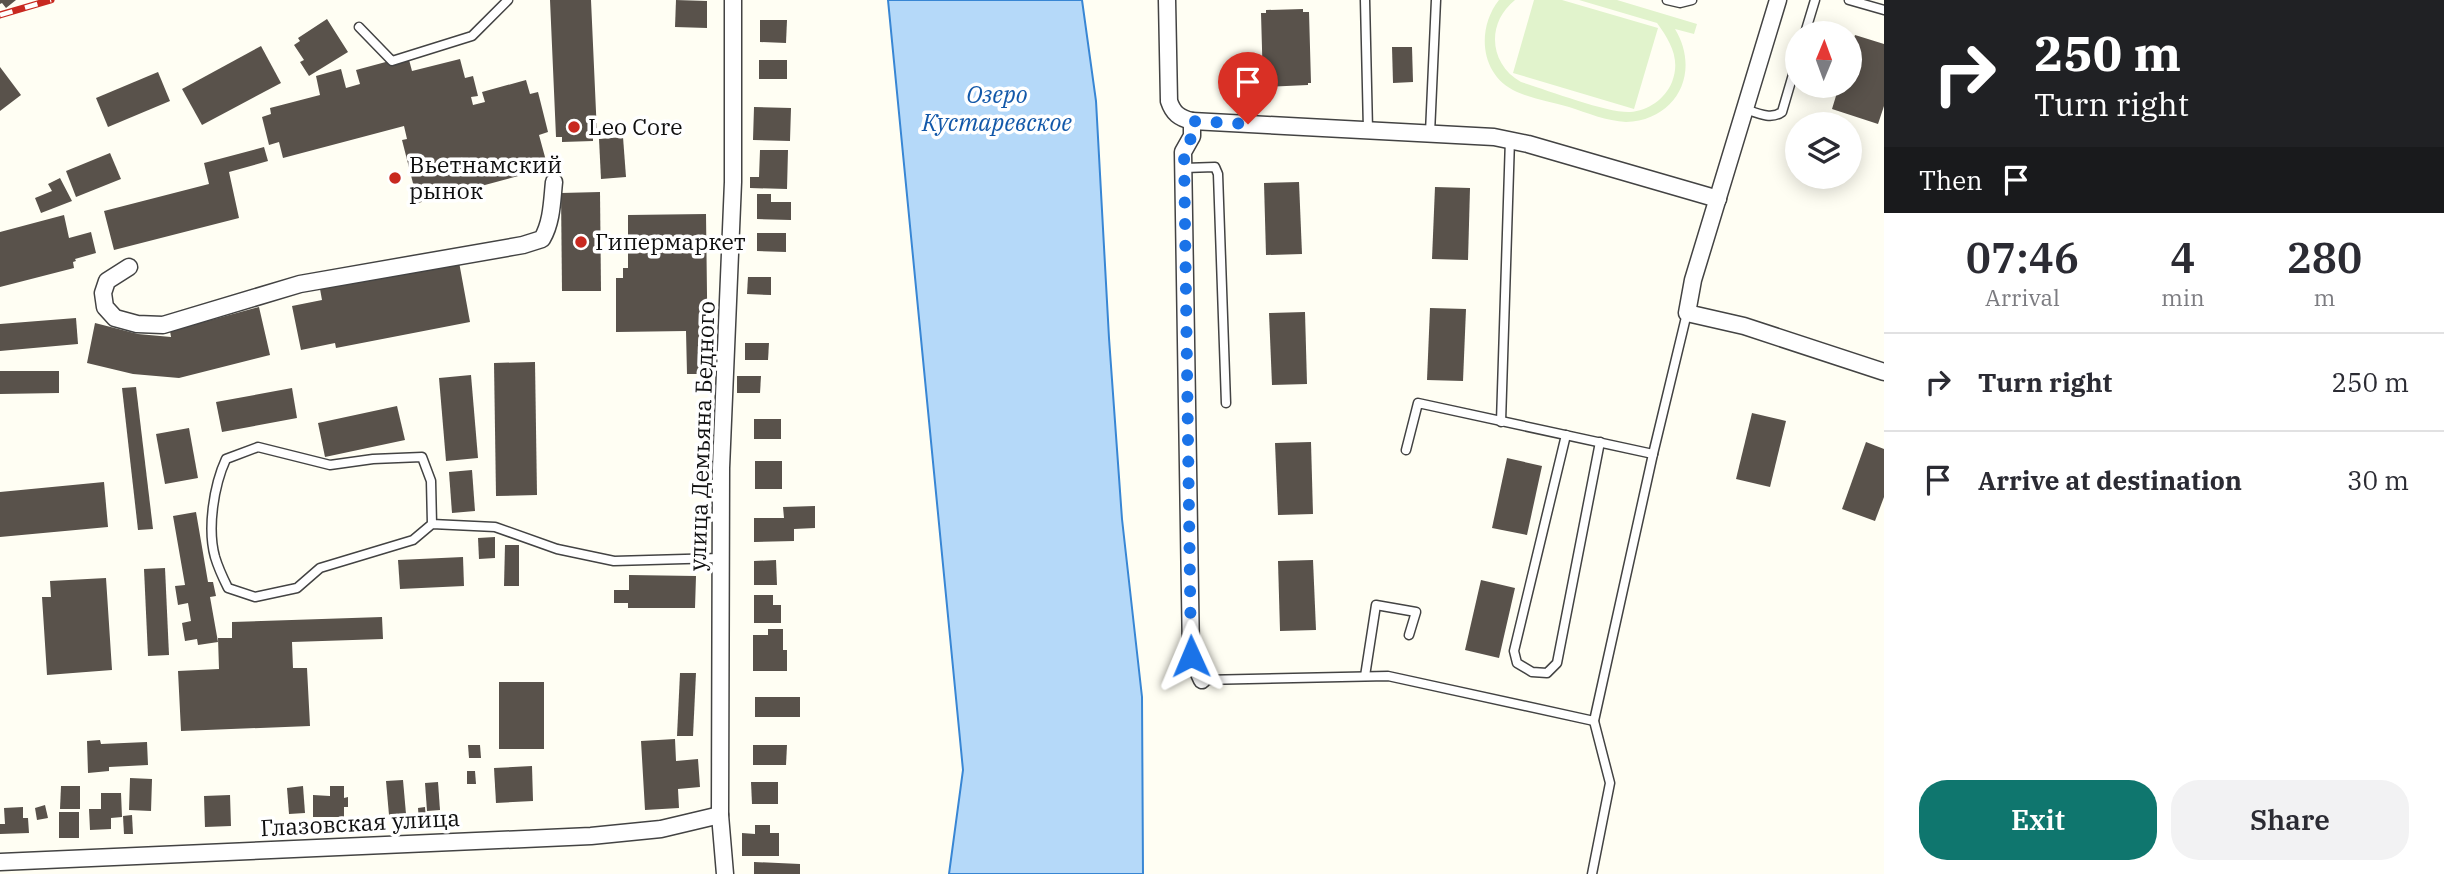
<!DOCTYPE html>
<html lang="en">
<head>
<meta charset="utf-8">
<style>
  :root { --surface:#fff; --page:#f2f2f3; --text:#2b2b33; --muted:#7c7c81; --line:#e1e1e2; --accent:#0f766e }
  body { margin:0; font-family:"IBM Plex Serif",serif; background:var(--page); color:var(--text); height:100vh; display:flex; flex-direction:column; font-size:26px; white-space:nowrap }
  * { box-sizing:border-box; margin:0 }
  p { font-size:23px; color:var(--muted) }
  .icon { flex:none; width:38px; height:38px; fill:none; stroke:currentColor; stroke-width:2; stroke-linecap:round; stroke-linejoin:round }
  .map { position:relative; flex:1; overflow:hidden }
  .panel { display:flex; flex-direction:column; background:var(--surface); width:560px }
  .panel>* { flex:none }
  .hud { background:#202124; color:#fff; overflow:hidden }
  .needle { width:46px; rotate:1deg }
  .fabs { position:absolute; left:1785px; top:21px; display:grid; gap:14px }
  .fabs a { display:grid; place-items:center; width:77px; height:77px; border-radius:50%; background:var(--surface); box-shadow:0 4px 18px #0003; font-size:35px }
  .pin { position:absolute; display:grid; place-items:center; width:60px; height:60px; color:#fff; margin:-72px -30px; border-radius:50% 50% 50% 0; rotate:-45deg; box-shadow:0 0 7px #0007 }
  .pin .icon { rotate:45deg }
  .me { position:absolute; width:77px; margin:-38px; rotate:359deg; stroke-linejoin:round; filter:drop-shadow(0 0 5px #0008) }
  .turn { display:flex; align-items:center; gap:24px; height:147px; padding:0 35px; font-size:32px }
  .turn .icon { width:91px; height:91px; stroke-width:2.5 }
  .turn b { display:block; font-size:49px; line-height:60px }
  .then { display:flex; align-items:center; height:66px; padding:0 35px; background:#0003; gap:14px; font-size:26px }
  .eta { display:flex; justify-content:space-evenly; align-items:center; height:119px; text-align:center }
  .eta b { font-size:42px; font-weight:600; line-height:49px }
  .primary-button { display:flex; gap:14px; margin-top:auto; padding:14px 35px }
  .primary-button a { flex:1; height:80px; border-radius:28px; background:var(--accent); color:#fff; font-size:28px; font-weight:600; line-height:80px; text-align:center }
  .primary-button a+a { background:var(--page); color:var(--text) }
  ul { padding:0; list-style:none }
  li { display:flex; align-items:center; gap:21px; height:98px; padding:0 35px; border-top:2px solid var(--line) }
  li div { flex:1 }
  li b { display:block; font-size:26px }
  li em { font-style:normal }
  main { display:flex; flex:1; min-height:0 }
  .map>svg:first-child { display:block }
  .pitch { fill:#e1f3cc }
  .water { fill:#b5d9f9; stroke:#3886d4; stroke-width:2 }
  .building { fill:#59524b }
  .lines { fill:none; stroke-linecap:round; stroke-linejoin:round }
  .service-casing { stroke:#434343; stroke-width:11 }
  .minor-casing { stroke:#434343; stroke-width:19 }
  .service { stroke:#fff; stroke-width:8 }
  .minor { stroke:#fff; stroke-width:16 }
  .rail-casing { stroke:#c82920; stroke-width:7 }
  .rail { stroke:#fff; stroke-width:4.5; stroke-dasharray:13; stroke-linecap:butt }
  .route { stroke:#1a73e8; stroke-width:12; stroke-dasharray:0 21.6 }
  .poi-dot { fill:#c82920; stroke:#fff; stroke-width:2.5 }
  .labels { text-anchor:middle; stroke-width:7; stroke-linejoin:round; paint-order:stroke }
  .poi-label { font-size:23px; fill:#101010; stroke:#fff; text-anchor:start }
  .street-label { font-size:23px; fill:#101010; stroke:#fff }
  .water-label { font-size:24px; font-style:italic; fill:#1258a9; stroke:#fff }
</style>
</head>
<body>
<main>
<div class="map">
<svg width="1884" height="874" viewBox="0 0 1884 874">
  <rect width="100%" height="100%" fill="#fffef3"/>
  <!-- pitch -->
  <g class="pitch">
    <path d="M1499,0H1515C1486,23 1489,64 1521,82C1547,90 1607,113 1630,112C1648,111 1665,99 1672,82C1681,59 1670,41 1657,23L1579,0H1617L1697,24L1694,34L1675,29C1701,72 1677,120 1626,122C1607,121 1587,113 1569,107C1552,102 1533,99 1517,92C1480,76 1476,29 1499,0Z"/>
    <path d="M1534,0H1562L1658,28L1634,109L1513,73Z"/>
  </g>
  <!-- water -->
  <path class="water" d="M888,0H1082L1096,101L1109,338L1122,519L1142,697L1143,874H949L963,770Z"/>
  <!-- building -->
  <g class="building">
    <path d="M0,0H16L6,8L2,3L0,4Z"/>
    <path d="M550,0H591L597,134L593,135V141L562,142V137H556Z"/>
    <path d="M676,0L707,1V28L675,27Z"/>
    <path d="M1303,9V12H1309L1311,83H1308V85L1266,87V84H1263L1261,13H1266V10Z"/>
    <path d="M327,19L348,52L309,76L300,62L304,60L294,45L300,41L298,38Z"/>
    <path d="M760,20H787L786,43L760,42Z"/>
    <path d="M1855,35L1884,44V106L1878,124L1832,109L1839,86H1850V51Z"/>
    <path d="M261,46L281,83L202,125L182,89Z"/>
    <path d="M1392,47H1412L1413,82L1393,83Z"/>
    <path d="M408,56L412,71L460,59L465,78L473,76L478,96L471,97L473,105L485,102L482,92L526,80L530,94L538,92L548,132L539,135L548,168L418,203L402,140L407,139L404,126L283,158L279,142L269,145L262,117L271,114L270,108L320,95L316,76L341,69L346,88L360,84L356,70Z"/>
    <rect x="759" y="60" width="28" height="19"/>
    <path d="M0,67L21,95L0,111Z"/>
    <path d="M158,72L170,101L108,127L96,98Z"/>
    <path d="M754,107L791,108L790,141L753,140Z"/>
    <path d="M623,137L626,177L601,179L599,139Z"/>
    <path d="M264,147L268,161L229,172L239,218L114,250L104,211L209,184L204,163Z"/>
    <path d="M760,150H788L787,189L750,188V177H759Z"/>
    <path d="M110,153L121,179L76,197L66,171Z"/>
    <path d="M60,178L72,201L41,213L35,198L52,191L48,184Z"/>
    <path d="M1299,182L1302,254L1266,255L1264,183Z"/>
    <path d="M1435,187L1470,188L1468,260L1432,259Z"/>
    <path d="M600,192L601,291H562L561,193Z"/>
    <path d="M757,194H771V202H791V220L757,219Z"/>
    <path d="M706,214L708,374H687L686,331L616,332V278H623V268H628V215Z"/>
    <path d="M64,215L69,238L91,232L96,253L75,259L76,261L73,262L74,268L0,287V232Z"/>
    <path d="M757,233H786V252L757,251Z"/>
    <path d="M459,262L470,322L336,348L335,343L301,350L292,306L322,300L320,289Z"/>
    <path d="M748,277H771V295L747,294Z"/>
    <path d="M259,307L270,355L179,378L133,374L87,363L95,323L138,334L171,337L170,331Z"/>
    <path d="M1430,308L1466,309L1463,381L1427,380Z"/>
    <path d="M1305,312L1307,384L1272,385L1269,313Z"/>
    <path d="M76,318L78,344L0,351V324Z"/>
    <path d="M745,343H769L768,360H745Z"/>
    <path d="M535,362L537,495L496,496L494,363Z"/>
    <path d="M0,371H59V393L0,394Z"/>
    <path d="M471,375L478,458L446,461L439,378Z"/>
    <path d="M737,376H761L760,393H737Z"/>
    <path d="M136,387L153,529L138,530L122,388Z"/>
    <path d="M292,388L297,418L222,432L216,402Z"/>
    <path d="M397,406L405,440L325,457L318,423Z"/>
    <path d="M1752,413L1786,421L1770,487L1736,479Z"/>
    <rect x="754" y="419" width="27" height="20"/>
    <path d="M189,428L198,478L165,484L156,434Z"/>
    <path d="M1311,442L1313,514L1278,515L1275,443Z"/>
    <path d="M1866,442L1884,449V497L1875,521L1842,509Z"/>
    <path d="M1507,458L1542,466L1527,535L1492,528Z"/>
    <rect x="755" y="461" width="27" height="28"/>
    <path d="M472,470L475,511L452,513L449,472Z"/>
    <path d="M104,482L108,527L0,537V492Z"/>
    <path d="M815,506V528L794,529V541L754,542V518H784L783,507Z"/>
    <path d="M196,512L208,582H213L216,596L210,597L218,642L198,645L197,639L185,641L182,623L191,621L188,603L178,605L175,586L185,585L173,516Z"/>
    <path d="M495,537V558L479,559L478,538Z"/>
    <path d="M505,545H519V586H504Z"/>
    <path d="M463,557L464,586L400,589L398,560Z"/>
    <path d="M776,560L777,585H754V561Z"/>
    <path d="M1313,560L1316,630L1280,631L1278,561Z"/>
    <path d="M165,568L169,655L148,656L144,569Z"/>
    <path d="M629,575L696,576L695,608H628V603H614V590H629Z"/>
    <path d="M106,578L112,670L47,675L42,597H51L50,581Z"/>
    <path d="M1481,580L1515,588L1499,658L1465,650Z"/>
    <path d="M754,595H773V605H781V623H754Z"/>
    <path d="M382,617L383,639L292,642L293,668H307L310,726L181,731L178,671L219,669L218,638H232V622Z"/>
    <path d="M768,629H783V650H787V671H753V635H768Z"/>
    <path d="M680,673H696L693,736H677Z"/>
    <rect x="499" y="682" width="45" height="67"/>
    <rect x="755" y="697" width="45" height="20"/>
    <path d="M675,739L676,761L698,759L700,787L678,789L679,808L645,810L641,741Z"/>
    <path d="M100,740L101,744L147,742L148,765L109,767V771L88,773L87,741Z"/>
    <path d="M468,745H480L481,758H469Z"/>
    <path d="M753,745H787L786,765H753Z"/>
    <path d="M532,766L533,801L496,803L494,768Z"/>
    <path d="M467,771H475L476,784H467Z"/>
    <path d="M130,778L152,779L151,811L129,810Z"/>
    <path d="M403,780L406,814L389,815L386,781Z"/>
    <path d="M438,782L440,810L427,811L425,783Z"/>
    <path d="M751,782H778V804H752Z"/>
    <path d="M61,786H80V809H60Z"/>
    <path d="M303,786L305,813L289,814L287,788Z"/>
    <path d="M330,786H344V798L348,797V807H344V817H313V795L330,796Z"/>
    <path d="M101,793H121L122,817L111,818V829L90,830L89,809H101Z"/>
    <path d="M230,795L231,826L205,827L204,796Z"/>
    <path d="M45,805L48,818L37,820L35,808Z"/>
    <path d="M23,807V818H28L29,833L0,834V824H5L4,808Z"/>
    <path d="M425,807L426,821L419,822L418,808Z"/>
    <rect x="59" y="812" width="20" height="26"/>
    <path d="M132,815L133,834H124L123,816Z"/>
    <path d="M755,825H770V833H779V856H742V833L755,834Z"/>
    <path d="M754,862L800,864V874H754Z"/>
  </g>
  <g class="lines">
    <!-- service casing -->
    <g class="service-casing">
      <g id="service">
        <path d="M1365,0L1368,130"/>
        <path d="M1667,0L1680,3L1692,0"/>
        <path d="M1849,0L1884,10"/>
        <path d="M359,27L392,61L472,36L508,0"/>
        <path d="M1805,33L1815,0"/>
        <path d="M1745,109C1757,113 1771,120 1782,112L1797,61"/>
        <path d="M1430,133L1436,0"/>
        <path d="M1184,168L1215,167L1218,174L1226,403"/>
        <path d="M1501,422L1510,139"/>
        <path d="M1566,435L1514,651L1517,663L1532,672L1547,673L1557,663L1600,442"/>
        <path d="M1406,450L1418,403L1653,454"/>
        <path d="M432,524L431,481L422,457L373,459L330,465L258,447L226,459C214,485 207,528 215,557C218,567 223,578 228,588L255,597L297,588L320,568L413,540L432,524L495,527L557,549L614,561L720,558"/>
        <path d="M1365,676L1376,605L1416,612L1409,635"/>
        <path d="M1202,680L1388,676L1594,721"/>
        <path d="M1592,874L1610,783L1594,721L1653,454L1687,313"/>
      </g>
    </g>
    <!-- minor casing -->
    <g class="minor-casing">
      <g id="minor">
        <path d="M1167,0L1169,101C1173,113 1179,118 1192,121V136L1183,152L1191,656L1202,680"/>
        <path d="M1778,0L1693,280L1687,313L1744,326L1884,372"/>
        <path d="M1192,121L1494,137L1528,144L1718,199"/>
        <path d="M129,267L107,281L103,293L105,307L115,318L137,324L163,325L300,284L523,245L542,239C552,222 552,201 554,182"/>
        <path d="M0,862L591,836L661,829L720,815"/>
        <path d="M725,874L720,815L721,468L733,182V0"/>
      </g>
    </g>
    <!-- service -->
    <use href="#service" class="service"/>
    <!-- minor -->
    <use href="#minor" class="minor"/>
    <!-- rail casing -->
    <g class="rail-casing">
      <path id="rail" d="M0,15L51,0"/>
    </g>
    <!-- rail -->
    <use href="#rail" class="rail"/>
  </g>
  <g class="lines">
    <!-- route -->
    <path class="route" d="M1191,656L1184,152L1192,136V121L1248,124"/>
  </g>
  <!-- markers -->
  <g class="poi-dot">
    <circle cx="574" cy="127" r="7"/>
    <circle cx="395" cy="178" r="7"/>
    <circle cx="581" cy="242" r="7"/>
  </g>
  <g class="labels">
    <!-- poi labels -->
    <g class="poi-label">
      <text x="588" y="135">Leo Core</text>
      <text x="409" y="173">Вьетнамский<tspan x="409" dy="26">рынок</tspan></text>
      <text x="595" y="250">Гипермаркет</text>
    </g>
    <!-- street labels -->
    <g class="street-label">
      <text transform="translate(702 436) rotate(-88)" y="8">улица Демьяна Бедного</text>
      <text transform="translate(360 823) rotate(-3)" y="8">Глазовская улица</text>
    </g>
    <!-- water labels -->
    <g class="water-label">
      <text x="997" y="103">Озеро<tspan x="997" dy="28">Кустаревское</tspan></text>
    </g>
  </g>
</svg>
<div class="fabs">
<a><svg class="needle" viewBox="-14 -14 28 28"><path d="M0-13l5 13h-10z" fill="#e53935"/><path d="M0 13l5-13h-10z" fill="#7c7c81"/></svg></a>
<a><svg class="icon" aria-label="layers" viewBox="0 0 24 24"><path d="M12 4l9 5-9 5-9-5zM3 14l9 5 9-5"/></svg></a>
</div>
<div class="pin" style="left:1248px;top:124px;background:#d93025"><svg class="icon" aria-label="arrive" viewBox="0 0 24 24"><path d="M6 21V4h12l-3 4 3 4H6"/></svg></div>
<svg class="me" style="left:1191px;top:656px" viewBox="-20 -20 40 40"><path d="M0-17L14 15 0 8-14 15z" fill="#1a73e8" stroke="#fff" stroke-width="4"/></svg>
</div>
<section class="panel">
<div class="hud">
<div class="turn"><svg class="icon" aria-label="right" viewBox="0 0 24 24"><path d="M7 20v-9h11M14 6l5 5-5 5"/></svg><div><b>250 m</b>Turn right</div></div>
<div class="then">Then<svg class="icon" aria-label="arrive" viewBox="0 0 24 24"><path d="M6 21V4h12l-3 4 3 4H6"/></svg></div>
</div>
<div class="eta">
<div><b>07:46</b><p>Arrival</p></div>
<div><b>4</b><p>min</p></div>
<div><b>280</b><p>m</p></div>
</div>
<ul>
<li><svg class="icon" aria-label="right" viewBox="0 0 24 24"><path d="M7 20v-9h11M14 6l5 5-5 5"/></svg><div><b>Turn right</b></div><em>250 m</em></li>
<li><svg class="icon" aria-label="arrive" viewBox="0 0 24 24"><path d="M6 21V4h12l-3 4 3 4H6"/></svg><div><b>Arrive at destination</b></div><em>30 m</em></li>
</ul>
<div class="primary-button"><a>Exit</a><a>Share</a></div>
</section>
</main>
</body>
</html>
